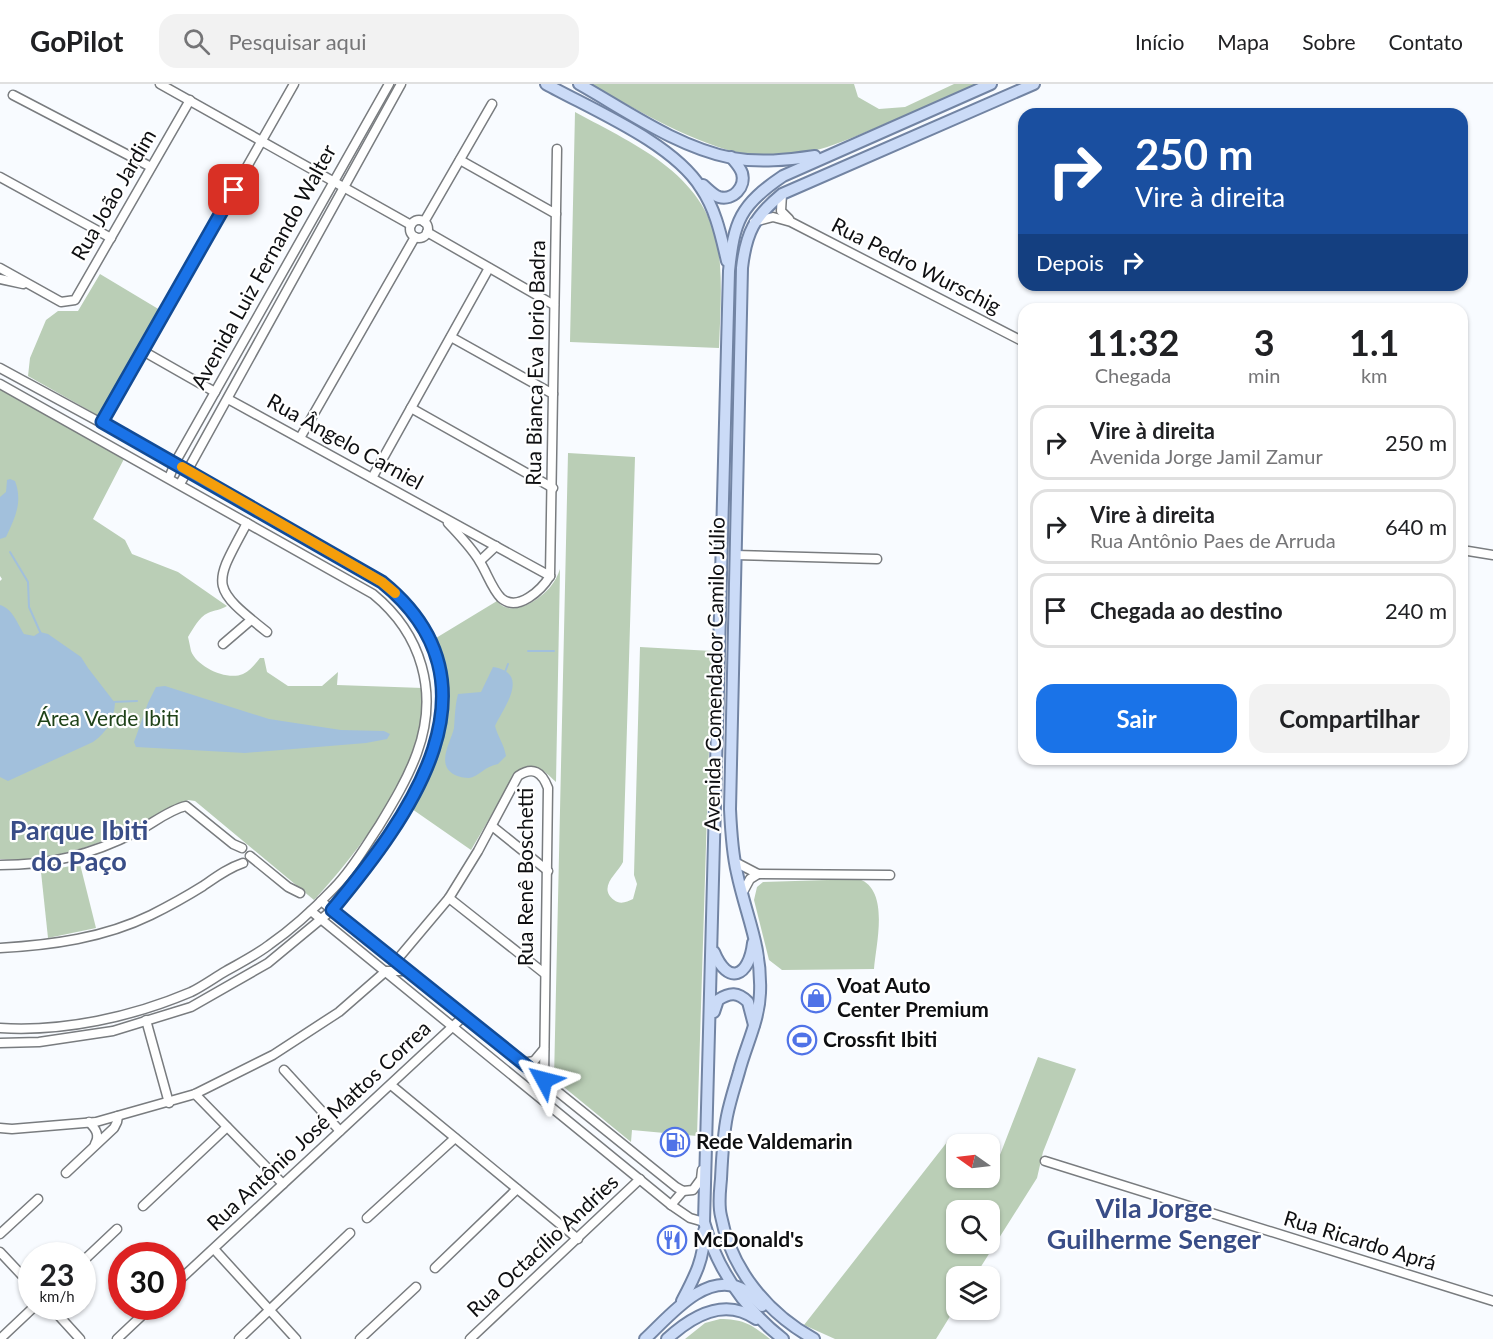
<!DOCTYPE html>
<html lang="pt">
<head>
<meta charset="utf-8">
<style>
  :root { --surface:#fff; --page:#f2f2f2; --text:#202124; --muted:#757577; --line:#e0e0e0; --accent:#1a73e8 }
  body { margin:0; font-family:Lato,sans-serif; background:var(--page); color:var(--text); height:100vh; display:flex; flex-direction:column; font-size:22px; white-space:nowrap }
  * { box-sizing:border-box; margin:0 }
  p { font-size:20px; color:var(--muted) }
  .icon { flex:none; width:33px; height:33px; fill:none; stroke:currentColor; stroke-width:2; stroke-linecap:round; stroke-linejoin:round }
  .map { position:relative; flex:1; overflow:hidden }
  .side { position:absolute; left:1018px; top:219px; width:450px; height:462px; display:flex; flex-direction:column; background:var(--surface); border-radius:18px; box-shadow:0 2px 4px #0004 }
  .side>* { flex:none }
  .guide { position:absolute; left:1018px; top:24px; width:450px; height:183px; border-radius:18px; box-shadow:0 2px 4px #0004; background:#1a4fa0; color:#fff; overflow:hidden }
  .needle { width:39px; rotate:284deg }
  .fabs { position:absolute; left:946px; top:1050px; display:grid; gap:12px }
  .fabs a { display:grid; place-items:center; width:54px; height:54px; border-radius:12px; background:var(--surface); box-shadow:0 2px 4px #0004; font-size:30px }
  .speed { position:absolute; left:18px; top:1158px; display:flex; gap:12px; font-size:30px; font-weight:700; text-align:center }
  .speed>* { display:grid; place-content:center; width:78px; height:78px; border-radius:50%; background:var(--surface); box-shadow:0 2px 4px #0004; line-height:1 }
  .speed small { font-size:15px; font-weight:400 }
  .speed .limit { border:9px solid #d22; background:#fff; color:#111 }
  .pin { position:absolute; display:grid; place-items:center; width:51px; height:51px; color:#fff; margin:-26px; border-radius:12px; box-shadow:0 3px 9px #0006 }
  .me { position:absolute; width:66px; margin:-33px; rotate:308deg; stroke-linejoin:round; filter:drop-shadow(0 0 4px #0008) }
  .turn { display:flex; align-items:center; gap:21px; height:126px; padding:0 18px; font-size:27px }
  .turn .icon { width:78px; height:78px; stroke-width:2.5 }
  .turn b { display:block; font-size:42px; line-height:51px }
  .then { display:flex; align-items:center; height:57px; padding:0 18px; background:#0003; gap:12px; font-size:22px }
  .eta { display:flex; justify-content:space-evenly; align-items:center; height:102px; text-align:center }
  .eta b { font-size:36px; font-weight:700; line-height:42px }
  .action { display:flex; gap:12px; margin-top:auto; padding:12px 18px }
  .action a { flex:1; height:69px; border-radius:18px; background:var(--accent); color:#fff; font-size:24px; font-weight:700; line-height:69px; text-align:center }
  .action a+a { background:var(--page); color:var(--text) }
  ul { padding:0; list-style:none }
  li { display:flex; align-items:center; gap:18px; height:75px; margin:0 12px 9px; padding:0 6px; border:3px solid var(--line); border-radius:18px }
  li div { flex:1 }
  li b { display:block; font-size:22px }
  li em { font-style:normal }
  header { display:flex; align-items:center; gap:36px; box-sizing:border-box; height:84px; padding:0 30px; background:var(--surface); border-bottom:2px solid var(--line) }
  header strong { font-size:28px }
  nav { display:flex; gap:33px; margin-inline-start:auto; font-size:21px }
  .search { width:420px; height:54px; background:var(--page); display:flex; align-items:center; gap:15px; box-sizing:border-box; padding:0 21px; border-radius:18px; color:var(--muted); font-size:22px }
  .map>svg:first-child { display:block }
  .green { fill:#baceb6; fill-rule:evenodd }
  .water { fill:#a2c0dc }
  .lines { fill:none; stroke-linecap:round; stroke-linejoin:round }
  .stream { stroke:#a2c0dc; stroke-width:2 }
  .minor-casing { stroke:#797c7f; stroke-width:11 }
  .major-casing { stroke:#7284a3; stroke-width:14 }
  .minor { stroke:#fff; stroke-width:8 }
  .major { stroke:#cbdbf7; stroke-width:10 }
  .route-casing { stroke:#114b97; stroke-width:15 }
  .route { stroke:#1a73e8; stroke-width:10 }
  .slow { stroke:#f59e0b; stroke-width:10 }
  .labels { text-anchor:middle; stroke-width:4.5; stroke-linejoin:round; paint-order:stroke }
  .street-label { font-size:21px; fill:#0e0f11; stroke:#fff }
  .park-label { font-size:21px; fill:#1f4319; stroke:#fff }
  .poi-label { font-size:21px; font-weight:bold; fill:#0e0f11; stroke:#fff; text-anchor:start }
  .district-label { font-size:27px; font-weight:bold; fill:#394d87; stroke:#fff }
</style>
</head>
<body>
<header>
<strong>GoPilot</strong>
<div class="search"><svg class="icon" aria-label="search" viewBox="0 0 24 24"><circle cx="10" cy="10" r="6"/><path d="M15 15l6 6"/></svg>Pesquisar aqui</div>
<nav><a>Início</a><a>Mapa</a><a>Sobre</a><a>Contato</a></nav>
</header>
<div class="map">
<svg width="1493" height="1255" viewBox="0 0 1493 1255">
  <rect width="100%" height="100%" fill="#f8fbff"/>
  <!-- green -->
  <g class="green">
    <path d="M590,0H854L858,13L879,25L905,23L954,0H979C951,12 923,24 894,36C849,55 800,80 749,71C692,60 640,27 590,0Z"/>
    <path d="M575,28C641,64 715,94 720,181C722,208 720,237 719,264L570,258Z"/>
    <path d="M100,190L160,226L99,332L28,292L30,274L46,236L58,227H78Z"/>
    <path d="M0,305L125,373L93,435L125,456L132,470L178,488L227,522C221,526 214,526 208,529C199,533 193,545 188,553C189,557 190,562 191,567C197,583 227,597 243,590C251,586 255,580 260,574H264L267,588L288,602H322L338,588L337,601L423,604C432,673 359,768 314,816L195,717L188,716C129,747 68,780 0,775V497L2,495L0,492Z"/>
    <path d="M568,369L635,373L623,778C618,789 597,803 614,816C620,821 627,818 633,815L637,800L634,791L640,563L712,567L697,1052L632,1046L631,1058L554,995Z"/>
    <path d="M560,485L556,698C542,685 535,676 516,689L471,766L412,725C432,687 451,652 449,608C447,589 441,571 436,554L497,517C511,535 540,516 551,502C555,497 558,491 560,485Z"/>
    <path d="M80,780L96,844L48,854L41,788Z"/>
    <path d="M859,795C890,806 876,860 874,885L782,886L769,876L754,816L757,803L763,798Z"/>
    <path d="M1038,973L1076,985L1043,1068L1037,1094L975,1192H957V1221L936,1255H835L804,1241L951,1053L966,1060H957V1094H990V1073L998,1076ZM957,1126H990V1160H957Z"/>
    <path d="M720,1235C744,1235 752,1241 770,1255H685L705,1239Z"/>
  </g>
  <!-- water -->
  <g class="water">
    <path d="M10,395L15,397C23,418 15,434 6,453L0,455V413L6,408L7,396Z"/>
    <path d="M0,521C13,525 17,539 24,550L34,552L40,548L48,550L81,573L88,584L115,619C114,636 107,648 93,658L8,697L0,693Z"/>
    <path d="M493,583C531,589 504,623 495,642C498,653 504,660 506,672L498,680C485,682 478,693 469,694C464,694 459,693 455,691C435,681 451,658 454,644C455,632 455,621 458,610L481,608Z"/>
    <path d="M165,602L269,635L341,646L384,647L390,650L387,655L366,659L245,669L136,663L134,658L148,619L156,603Z"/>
  </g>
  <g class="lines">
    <!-- stream -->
    <g class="stream">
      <path d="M10,468L28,498L29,523L41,550"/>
      <path d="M528,567H554"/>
      <path d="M505,588L508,580"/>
      <path d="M112,618L137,617"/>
    </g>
    <!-- minor casing -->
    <g class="minor-casing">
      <g id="minor">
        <path d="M160,0L411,141"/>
        <path d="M13,11L151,83"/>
        <path d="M460,76L556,130"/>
        <path d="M0,93L111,154"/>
        <path d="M782,110L781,127L789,135"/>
        <circle cx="419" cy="145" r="9"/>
        <path d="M424,138L492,20"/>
        <path d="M754,138L773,133L791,138L1024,258"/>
        <path d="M427,148L554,221"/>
        <path d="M0,184L61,218L75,216L190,16"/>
        <path d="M0,195L23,200"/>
        <path d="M451,253L553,310"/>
        <path d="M143,267L215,308"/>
        <path d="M0,284L175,379L382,498L399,512L412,527L428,555L437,575L442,599L443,622L439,647L431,673L422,694L391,750L332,826L268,879L191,923L113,947L39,958L0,959"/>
        <path d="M0,300L373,510C422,550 439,609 417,669C408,694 393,719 379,742C365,763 352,786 334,804C314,825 292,845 269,861C256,871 240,879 226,887C214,894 203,902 191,908C132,933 64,948 0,944"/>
        <path d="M228,315L550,492"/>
        <path d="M411,324L553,404"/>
        <path d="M102,338L294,0"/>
        <path d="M300,354L415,153"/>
        <path d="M169,394L176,377L389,0"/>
        <path d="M372,394L489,184"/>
        <path d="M180,400L401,0"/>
        <path d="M247,439C213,502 209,502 267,548"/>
        <path d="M448,439C459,451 472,464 480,478C487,489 492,505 501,514C518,529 542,505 550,492"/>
        <path d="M1462,466L1493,471"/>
        <path d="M735,471L877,475"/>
        <path d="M480,477L496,462"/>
        <path d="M550,492L557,65"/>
        <path d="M223,560L251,536"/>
        <path d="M492,742L548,787"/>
        <path d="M250,772L288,803L300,809"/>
        <path d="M735,778L758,790L890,791"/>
        <path d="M0,781C50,781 91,771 136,748C151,741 168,726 186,722L233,760L242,764"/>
        <path d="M743,808L750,795L758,790"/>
        <path d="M449,814L544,889"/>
        <path d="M321,817L676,1103L683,1107L693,1106L701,1095L702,1086"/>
        <path d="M311,827L671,1121L690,1134L704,1138"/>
        <path d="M0,864C52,861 104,854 151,831C169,822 187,812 203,802C216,793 228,784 243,779"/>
        <path d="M396,877L449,814L478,767L518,692C533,682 542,688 548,704L544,996"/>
        <path d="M146,936L169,1019"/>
        <path d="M523,979L534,977L544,965"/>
        <path d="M284,986L340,1047"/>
        <path d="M391,1001L578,1155"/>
        <path d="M195,1010L283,1100"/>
        <path d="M89,1038C96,1045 100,1051 95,1060"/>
        <path d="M0,1044L12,1045L96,1038L195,1010L273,971L339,928L386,887H408"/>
        <path d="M1045,1077L1493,1217"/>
        <path d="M66,1089L114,1044L117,1038L118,1032"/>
        <path d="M671,1121L683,1107"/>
        <path d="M143,1122L227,1043"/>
        <path d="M367,1134L455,1054"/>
        <path d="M0,1150L38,1115"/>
        <path d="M214,1165L296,1255"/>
        <path d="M0,1168L32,1202"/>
        <path d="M82,1178L117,1145"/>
        <path d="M435,1184L517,1105"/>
        <path d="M172,1203L464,932"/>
        <path d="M50,1222L80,1255"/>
        <path d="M0,1255L35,1222"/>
        <path d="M117,1255L152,1222"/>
        <path d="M239,1255L350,1149"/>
        <path d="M360,1255L416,1203"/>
        <path d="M470,1255L640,1095"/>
      </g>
    </g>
    <!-- major casing -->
    <g class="major-casing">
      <g id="major">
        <path d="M546,0C593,26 673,59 701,104C716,126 721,152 727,177"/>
        <path d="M579,0C627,27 677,63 732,74C760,79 787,76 815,72"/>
        <path d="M703,101C708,105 713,111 719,113C733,117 746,103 742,89C740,83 735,78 731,73"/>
        <path d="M714,868C728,902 749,893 753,859"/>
        <path d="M714,928L718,916C730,908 738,908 748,918L754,941"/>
        <path d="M682,1217C694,1194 705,1174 704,1147"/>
        <path d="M645,1255C668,1234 704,1188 740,1204C748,1207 755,1216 762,1222"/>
        <path d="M667,1255C692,1232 724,1213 756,1235"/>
        <path d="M783,1255C745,1225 717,1185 704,1138L729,187C734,137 740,121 783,92L991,0"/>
        <path d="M814,1255C767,1229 731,1185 721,1132C718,1120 720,1107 721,1095C722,1074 723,1052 727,1032C730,1017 735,1002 739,988C746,961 759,937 760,909C762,862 746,832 737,789C732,768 731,747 730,725L742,184C746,149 754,133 782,110L1034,0"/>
      </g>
    </g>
    <!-- minor -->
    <use href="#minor" class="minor"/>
    <!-- major -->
    <use href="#major" class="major"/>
  </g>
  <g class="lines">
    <!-- route casing -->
    <g class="route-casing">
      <path id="route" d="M234,106L102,338L382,498C508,600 410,732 332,826L544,996"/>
    </g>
    <!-- route -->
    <use href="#route" class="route"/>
    <!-- slow -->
    <path class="slow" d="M182,383L349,479L382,498L395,509"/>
  </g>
  <!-- icons -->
  <defs>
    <g id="shop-ring" transform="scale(1.5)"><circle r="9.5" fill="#fff" stroke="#5073e7" stroke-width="1.5"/><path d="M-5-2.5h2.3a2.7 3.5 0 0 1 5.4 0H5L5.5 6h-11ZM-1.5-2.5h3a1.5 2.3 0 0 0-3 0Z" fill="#5073e7"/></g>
    <g id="stadium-ring" transform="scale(1.5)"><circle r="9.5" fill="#fff" stroke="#5073e7" stroke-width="1.5"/><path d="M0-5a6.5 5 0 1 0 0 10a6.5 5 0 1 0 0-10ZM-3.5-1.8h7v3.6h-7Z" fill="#5073e7"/></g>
    <g id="fuel-ring" transform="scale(1.5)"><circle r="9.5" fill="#fff" stroke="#5073e7" stroke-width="1.5"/><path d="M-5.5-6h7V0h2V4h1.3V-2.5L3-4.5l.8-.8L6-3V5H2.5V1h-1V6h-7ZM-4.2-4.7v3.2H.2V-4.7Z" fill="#5073e7"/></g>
    <g id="restaurant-ring" transform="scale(1.5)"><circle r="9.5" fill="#fff" stroke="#5073e7" stroke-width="1.5"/><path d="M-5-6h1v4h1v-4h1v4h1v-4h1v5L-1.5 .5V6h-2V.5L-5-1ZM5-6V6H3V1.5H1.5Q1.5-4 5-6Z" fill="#5073e7"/></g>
  </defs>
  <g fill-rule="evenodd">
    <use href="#shop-ring" x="816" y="914"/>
    <use href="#stadium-ring" x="802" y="956"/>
    <use href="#fuel-ring" x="675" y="1058"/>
    <use href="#restaurant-ring" x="672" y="1156"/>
  </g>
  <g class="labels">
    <!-- street labels -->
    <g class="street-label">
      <text transform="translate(114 111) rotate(-60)" y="7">Rua João Jardim</text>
      <text transform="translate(916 182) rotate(27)" y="7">Rua Pedro Wurschig</text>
      <text transform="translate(264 183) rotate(-61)" y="7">Avenida Luiz Fernando Walter</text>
      <text transform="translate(536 279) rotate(-89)" y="7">Rua Bianca Eva Iorio Badra</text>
      <text transform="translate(345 358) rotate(29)" y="7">Rua Ângelo Carniel</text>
      <text transform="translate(715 590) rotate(-89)" y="7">Avenida Comendador Camilo Júlio</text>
      <text transform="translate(526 793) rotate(-90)" y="7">Rua Renê Boschetti</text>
      <text transform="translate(319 1042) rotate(-43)" y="7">Rua Antônio José Mattos Correa</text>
      <text transform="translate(1360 1157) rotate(17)" y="7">Rua Ricardo Aprá</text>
      <text transform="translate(543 1162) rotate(-43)" y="7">Rua Octacílio Andries</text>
    </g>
    <!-- park labels -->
    <g class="park-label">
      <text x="108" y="642">Área Verde Ibiti</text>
    </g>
    <!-- poi labels -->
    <g class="poi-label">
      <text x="837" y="909">Voat Auto<tspan x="837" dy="24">Center Premium</tspan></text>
      <text x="823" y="963">Crossfit Ibiti</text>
      <text x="696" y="1065">Rede Valdemarin</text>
      <text x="693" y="1163">McDonald's</text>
    </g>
    <!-- district labels -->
    <g class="district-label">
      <text x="79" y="756">Parque Ibiti<tspan x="79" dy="31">do Paço</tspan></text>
      <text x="1154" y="1134">Vila Jorge<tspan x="1154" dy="31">Guilherme Senger</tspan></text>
    </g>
  </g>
</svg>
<div class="fabs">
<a><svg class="needle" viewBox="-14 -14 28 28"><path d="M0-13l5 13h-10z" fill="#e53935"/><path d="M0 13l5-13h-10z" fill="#757577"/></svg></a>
<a><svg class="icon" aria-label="search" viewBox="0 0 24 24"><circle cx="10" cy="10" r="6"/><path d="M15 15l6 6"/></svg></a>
<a><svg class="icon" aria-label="layers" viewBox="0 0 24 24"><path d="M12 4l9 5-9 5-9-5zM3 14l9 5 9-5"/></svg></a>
</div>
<div class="speed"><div>23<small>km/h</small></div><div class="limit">30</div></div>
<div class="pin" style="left:234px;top:106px;background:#d93025"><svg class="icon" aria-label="arrive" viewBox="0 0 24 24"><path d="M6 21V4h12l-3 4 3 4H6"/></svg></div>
<svg class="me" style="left:544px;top:996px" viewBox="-20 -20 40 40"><path d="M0-17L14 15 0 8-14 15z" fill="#1a73e8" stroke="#fff" stroke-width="4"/></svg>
<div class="guide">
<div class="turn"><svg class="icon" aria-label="right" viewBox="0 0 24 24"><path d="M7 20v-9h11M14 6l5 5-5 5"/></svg><div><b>250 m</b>Vire à direita</div></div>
<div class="then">Depois<svg class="icon" aria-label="right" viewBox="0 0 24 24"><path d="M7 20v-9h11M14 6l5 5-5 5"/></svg></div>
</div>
<section class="side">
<div class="eta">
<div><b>11:32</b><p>Chegada</p></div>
<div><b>3</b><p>min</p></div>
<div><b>1.1</b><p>km</p></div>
</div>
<ul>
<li><svg class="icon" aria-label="right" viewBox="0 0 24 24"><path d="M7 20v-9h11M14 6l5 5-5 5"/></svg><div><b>Vire à direita</b><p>Avenida Jorge Jamil Zamur</p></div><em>250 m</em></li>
<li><svg class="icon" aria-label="right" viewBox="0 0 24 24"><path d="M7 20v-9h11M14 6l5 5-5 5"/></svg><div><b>Vire à direita</b><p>Rua Antônio Paes de Arruda</p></div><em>640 m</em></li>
<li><svg class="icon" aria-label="arrive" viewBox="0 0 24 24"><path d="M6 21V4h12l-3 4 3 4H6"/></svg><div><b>Chegada ao destino</b></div><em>240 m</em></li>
</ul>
<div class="action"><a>Sair</a><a>Compartilhar</a></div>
</section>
</div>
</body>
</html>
